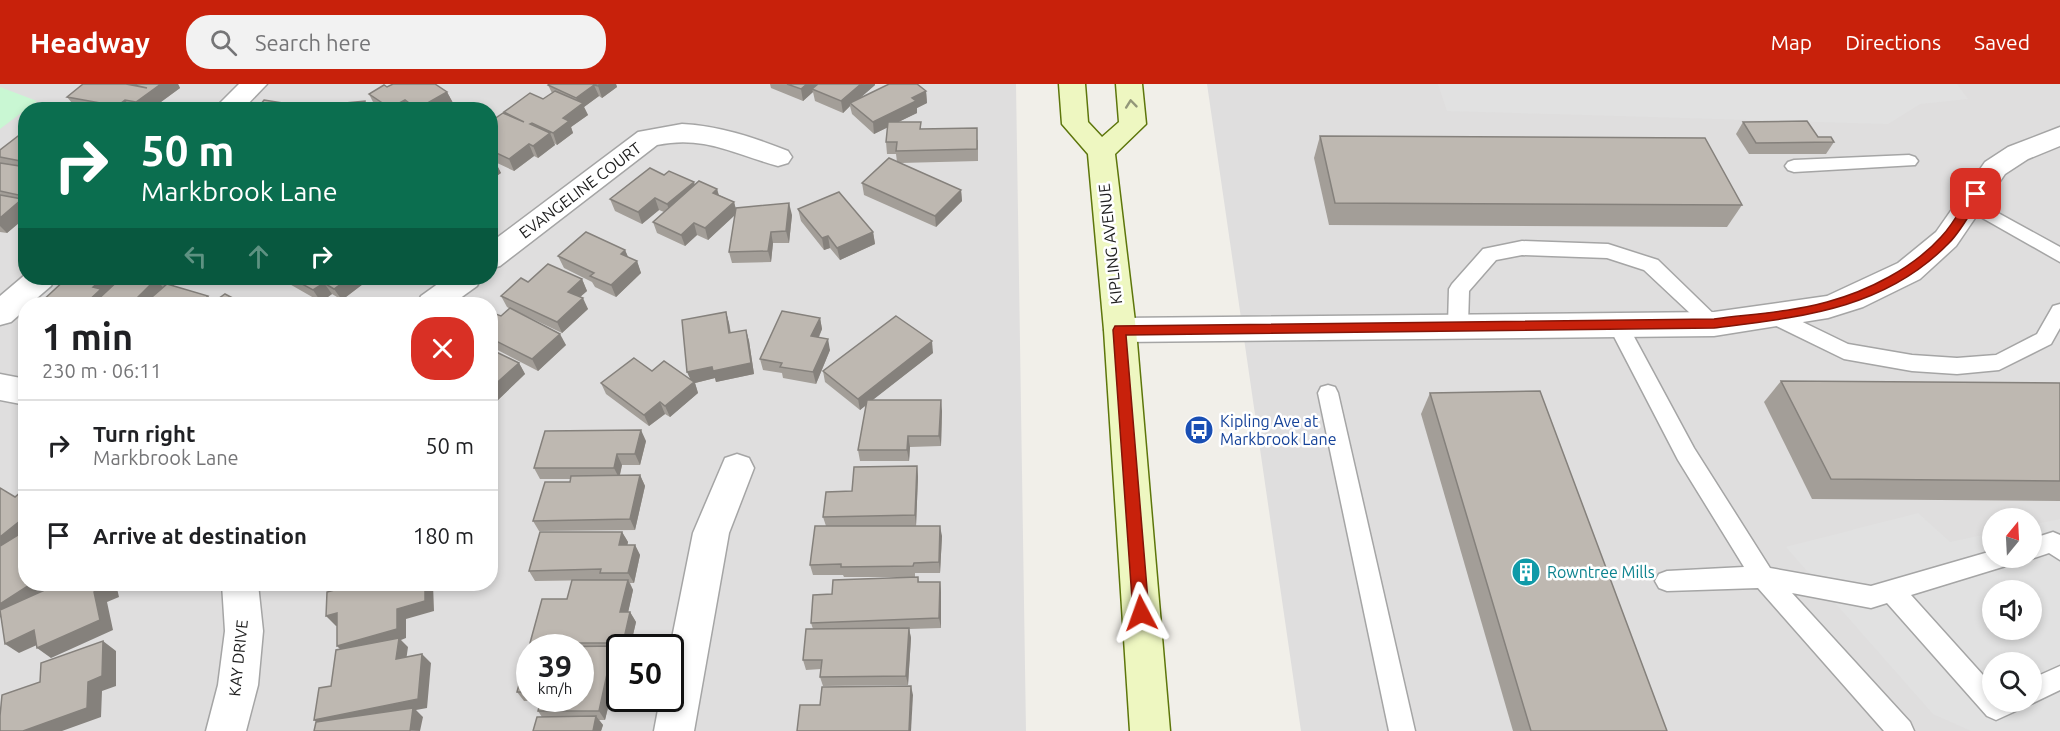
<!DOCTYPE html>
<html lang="en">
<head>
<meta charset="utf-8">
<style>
  :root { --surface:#fff; --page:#f2f2f2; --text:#202124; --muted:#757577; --line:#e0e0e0; --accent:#c8210b }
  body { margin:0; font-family:Ubuntu,sans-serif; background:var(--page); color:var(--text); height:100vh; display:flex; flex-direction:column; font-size:22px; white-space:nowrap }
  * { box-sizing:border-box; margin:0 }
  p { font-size:20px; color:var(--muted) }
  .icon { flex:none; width:33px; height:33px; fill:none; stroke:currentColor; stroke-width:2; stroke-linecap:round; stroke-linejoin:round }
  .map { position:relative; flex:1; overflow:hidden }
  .side { position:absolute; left:18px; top:213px; width:480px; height:294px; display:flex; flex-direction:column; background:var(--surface); border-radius:24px; box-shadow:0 3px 9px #0003 }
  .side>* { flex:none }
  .hud { position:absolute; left:18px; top:18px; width:480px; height:183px; border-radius:24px; box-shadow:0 3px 9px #0003; background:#0b6e4f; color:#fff; overflow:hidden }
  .needle { width:39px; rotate:18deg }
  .tools { position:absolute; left:1982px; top:424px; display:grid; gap:12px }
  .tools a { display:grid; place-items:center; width:60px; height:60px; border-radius:50%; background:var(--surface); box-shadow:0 3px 9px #0003; font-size:30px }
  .speed { position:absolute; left:516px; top:550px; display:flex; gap:12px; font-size:30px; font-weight:700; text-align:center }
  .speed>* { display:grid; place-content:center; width:78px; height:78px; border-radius:50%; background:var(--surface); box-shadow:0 3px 9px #0003; line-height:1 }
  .speed small { font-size:15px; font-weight:400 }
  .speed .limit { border:3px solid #111; border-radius:9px; background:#fff; color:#111 }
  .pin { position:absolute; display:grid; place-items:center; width:51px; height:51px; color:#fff; margin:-26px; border-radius:12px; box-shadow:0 3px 9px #0006 }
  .me { position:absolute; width:66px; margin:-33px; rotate:356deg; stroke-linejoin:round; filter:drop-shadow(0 0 4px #0008) }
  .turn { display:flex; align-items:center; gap:21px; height:126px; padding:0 24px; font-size:27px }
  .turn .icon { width:78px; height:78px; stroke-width:2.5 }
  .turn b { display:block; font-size:42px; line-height:51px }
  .lanes { display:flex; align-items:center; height:57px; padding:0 24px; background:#0003; justify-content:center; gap:30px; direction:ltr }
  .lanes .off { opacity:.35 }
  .round { display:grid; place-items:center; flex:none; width:63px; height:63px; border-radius:24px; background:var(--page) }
  .head { display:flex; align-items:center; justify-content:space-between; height:102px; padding:0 24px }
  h1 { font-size:36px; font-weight:600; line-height:45px }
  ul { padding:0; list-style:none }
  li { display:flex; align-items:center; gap:18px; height:90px; padding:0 24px; border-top:2px solid var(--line) }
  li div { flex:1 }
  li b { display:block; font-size:22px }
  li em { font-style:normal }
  header { display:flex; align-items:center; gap:36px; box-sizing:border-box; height:84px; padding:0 30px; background:var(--accent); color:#fff }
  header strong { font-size:28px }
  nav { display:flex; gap:33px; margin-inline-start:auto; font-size:21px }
  .search { width:420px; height:54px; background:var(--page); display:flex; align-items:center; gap:15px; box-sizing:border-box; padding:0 21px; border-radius:24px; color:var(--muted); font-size:22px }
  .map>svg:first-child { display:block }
  .residential { fill:#dfdede; fill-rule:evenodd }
  .park { fill:#c9f7d3 }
  .parking { fill:#e1e1e1; fill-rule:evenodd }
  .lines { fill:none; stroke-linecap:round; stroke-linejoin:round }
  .service-casing { stroke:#a5a5a5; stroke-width:3 }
  .minor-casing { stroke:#a5a5a5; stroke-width:3 }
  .secondary-casing { stroke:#5d760b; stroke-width:3 }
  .service { fill:#fff; fill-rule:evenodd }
  .minor { fill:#fff; fill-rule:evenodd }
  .secondary { fill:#eef7c1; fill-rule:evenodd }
  .wall { fill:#a39e98; fill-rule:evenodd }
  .shaded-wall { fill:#85817c }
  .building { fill:#beb8b1; stroke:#85817c; stroke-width:1.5 }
  .oneway { stroke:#929779 }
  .route { fill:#c8210b; stroke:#821507; stroke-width:1.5 }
  .labels { text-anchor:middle; stroke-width:5; stroke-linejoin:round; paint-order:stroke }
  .street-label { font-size:16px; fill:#212121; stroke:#fff }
  .transit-label { font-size:16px; fill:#164399; stroke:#fff; text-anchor:start }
  .culture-label { font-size:16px; fill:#0d838f; stroke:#fff; text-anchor:start }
</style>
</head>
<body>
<header>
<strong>Headway</strong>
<div class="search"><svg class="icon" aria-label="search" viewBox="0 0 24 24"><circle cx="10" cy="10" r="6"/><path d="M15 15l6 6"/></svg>Search here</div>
<nav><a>Map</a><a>Directions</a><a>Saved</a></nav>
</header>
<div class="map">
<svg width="2060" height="647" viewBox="0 0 2060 647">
  <rect width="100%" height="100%" fill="#f1efe9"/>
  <!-- residential -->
  <g class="residential">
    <path d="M0,0H1016L1026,647H0ZM26,26H490V194H26ZM26,220H490V500H26ZM530,564H580V615H530ZM620,564H670V615H620Z"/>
    <path d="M1207,0H2060V647H1301ZM1992,435H2031V474H1992ZM1992,507H2031V546H1992ZM1992,579H2031V618H1992Z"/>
  </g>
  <!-- park -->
  <path class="park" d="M0,3L37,17L0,45Z"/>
  <!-- parking -->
  <g class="parking">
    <path d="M1438,0H1957L1968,15L1920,20L1888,40L1447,27Z"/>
    <path d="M1918,429L1950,458L1992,449V474H2031V441L2060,435V647H1971L1933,630L1786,463ZM1992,507H2031V546H1992ZM1992,579H2031V618H1992Z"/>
  </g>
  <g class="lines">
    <!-- service casing -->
    <g class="service-casing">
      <g id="service">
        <path d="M1909,71L1915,73L1918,77L1915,81L1794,88L1788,86L1785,82L1788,78L1794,76Z"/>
        <path d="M1969,113L2060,163V178L1963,123L1960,119L1963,115Z"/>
        <path d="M1522,157L1608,160L1658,176L1724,240L1721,245L1714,247L1707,245L1644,186L1607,174L1522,171L1496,176L1469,207L1468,241L1465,246L1458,248L1451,246L1448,241L1449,205L1452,200L1483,165Z"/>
        <path d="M2060,220V244L2051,260L1999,286L1957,290L1912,287L1844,275L1766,237L1763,232L1766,227L1773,225L1780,227L1848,260L1912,271L1957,274L1996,271L2037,250L2053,222Z"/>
        <path d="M1618,234L1625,236L1694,364L1770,484L1871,502L1992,467V474H2013L2009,481L1911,511L1992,601V618H2022L2018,626L1996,636L1987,632L1887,519L1871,524L1792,509L1910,638L1914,647H1884L1758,504L1667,507L1659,504L1655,497L1659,490L1667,487L1744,483L1678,376L1608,241L1611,236Z"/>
        <path d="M1328,301L1335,303L1338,309L1415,647H1389L1318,309L1321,303Z"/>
        <path d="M2053,448L2060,451V476L2049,469L2031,475L2028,474H2031V455Z"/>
        <path d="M2060,582V606L2031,620L2026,618H2031V595Z"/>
      </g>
    </g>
    <!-- minor casing -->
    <g class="minor-casing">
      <g id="minor">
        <path d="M239,0H267L242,26H213Z"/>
        <path d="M682,40C719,42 753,53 788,67L792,73L788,79L778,82C734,70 704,51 657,61L500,182L490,185V159L638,48Z"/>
        <path d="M2060,43V62L2028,75L2005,90L1956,162L1920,195L1863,223L1828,234L1714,252L1120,258L1109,254L1104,246L1109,238L1120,234L1714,228L1827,212L1898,179L1936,148L1985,78L2008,63Z"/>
        <path d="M26,190V194H55L51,202L30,220H26V225L11,238L0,241V212Z"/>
        <path d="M446,194H481L477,202L452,220H417L421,212Z"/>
        <path d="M0,290L26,295V321L0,316Z"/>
        <path d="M737,370L749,374L754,384L729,449L694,647H654L660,615H670V564L693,449L725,374Z"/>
        <path d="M222,500H258L263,547L258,601L246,647H206L218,601L225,547Z"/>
      </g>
    </g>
    <!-- secondary casing -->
    <g class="secondary-casing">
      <path id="secondary" d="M1059,0H1085L1088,38L1102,53L1119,38L1116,0H1142L1146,40L1115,70L1136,246L1170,647H1130L1104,246L1088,70L1062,40Z"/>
    </g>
    <!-- service -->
    <use href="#service" class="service"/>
    <!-- minor -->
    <use href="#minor" class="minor"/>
    <!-- secondary -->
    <use href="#secondary" class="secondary"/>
  </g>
  <!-- wall -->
  <g class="wall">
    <path d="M83,0H178L180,4L150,26H76L77,25L67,13Z"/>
    <path d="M549,0H616L617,3L602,14L599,12L584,23L588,31L571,43L573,49L557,61L554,59L555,61L538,74L534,72L514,87L495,78L501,89L495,93L498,99L490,105V38L505,30L504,28L543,15L552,9L548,1Z"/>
    <path d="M770,0H875V1L860,14L926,7L927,19L917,24V29L898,38H921V45L978,56V77L900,79L961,106L962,117L936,143L864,111L862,99L897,78L896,70H887L886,58L888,43L874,50L852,30L850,22L843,29L815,17L813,8L803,17L771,4Z"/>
    <path d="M387,3L447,8L453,19L442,26H381L375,22L369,10Z"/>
    <path d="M1743,38L1818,53L1834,58L1826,70H1749L1736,50Z"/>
    <path d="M26,49V133L7,149L0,148V66Z"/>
    <path d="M1320,52L1742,121L1727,143L1329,141L1314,74Z"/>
    <path d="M664,91L695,101L717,105L719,111L734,118L736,126L792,131L789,159H773L771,178L732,179L729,168L735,131L708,156L697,151L685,162L657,149L653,138L664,128L659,126L642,140L615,127L610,115Z"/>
    <path d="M798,125L873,148L875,160L840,176L830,164L824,166L801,137Z"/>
    <path d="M625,166L628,174L637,177L641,189L616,213L595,203L592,198L564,184L558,172Z"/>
    <path d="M168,194L174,202L208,212L214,219L39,220L118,197Z"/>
    <path d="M279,194H359L363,200L342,216L332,210L321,218Z"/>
    <path d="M582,195L587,207L580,213L588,225L562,249L516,227L566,261L538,287L490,262V228L501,232L510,225L507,223L501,212L528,198Z"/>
    <path d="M726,228L729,239L731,249L746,246L749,257L754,290L716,298L715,294L695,299L698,309L670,333L665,330L649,342L606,310L601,299L652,287L690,295Z"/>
    <path d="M820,234L822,245L819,253L830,266L816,300L783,294L782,289L763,286L760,275Z"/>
    <path d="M490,265L519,279L525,290L498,316L490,312Z"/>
    <path d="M933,269L872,316L942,327L941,362L910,363L909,377H860L858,366L866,321L860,326L825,298L823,287Z"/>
    <path d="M1781,297L2060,299V417L1812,415L1764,318Z"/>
    <path d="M1430,309L1667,647H1513L1421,330Z"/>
    <path d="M646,357L640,381H622L620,391H640L645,402L635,446L539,447L533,437L570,398L571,395H540L534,384Z"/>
    <path d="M917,382L918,393L916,442L942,452L940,489H915V493H844L843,491H813L810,481L826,442L823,433L852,407Z"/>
    <path d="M540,448H622L628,458L627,461H635L640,471L634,499H630L633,506L628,528H630L636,538L630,564H620V599H614L605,636H599L603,641L601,647H533L537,633H542L538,627L541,617H524L517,608L529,563H532L530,559L542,515H567L572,496H604L535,497L529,487ZM530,564H580V615H530Z"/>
    <path d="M918,493L919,498H940L941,508V544L909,545L911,554L908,601L823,602L820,593L821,585L806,586L803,576L813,545L811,539L832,510Z"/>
  </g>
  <!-- shaded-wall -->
  <g class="shaded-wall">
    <path d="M161,0H178L180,4L150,26H142L136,18Z"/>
    <path d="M601,0H616L617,3L602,14L598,2Z"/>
    <path d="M807,0H822L812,5L813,8L803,17L801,5Z"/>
    <path d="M861,0H875V1L852,21L850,19V22L843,29L841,17Z"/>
    <path d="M594,1L599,12L584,23L588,31L571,43L573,49L557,61L553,49L563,34L579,22L576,14Z"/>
    <path d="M926,7L927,19L917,24V29L874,50L873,38L912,14Z"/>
    <path d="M447,8L453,19L442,26H417V25Z"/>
    <path d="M125,16L133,26H120L117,22Z"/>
    <path d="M405,16L410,26H391L390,24Z"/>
    <path d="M365,17L370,26H364Z"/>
    <path d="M550,49L555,61L538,74L533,62Z"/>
    <path d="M529,60L534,72L514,87L509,75Z"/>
    <path d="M495,77L501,89L495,93L498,99L490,105V80Z"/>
    <path d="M694,98L698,110L671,132L667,120Z"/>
    <path d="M717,105L720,117L713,109Z"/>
    <path d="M961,106L962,117L936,143L935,132Z"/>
    <path d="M655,114L659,126L642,140L638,128Z"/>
    <path d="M22,115L26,119V133L7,149L0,142V134Z"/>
    <path d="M734,118L737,129L708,156L705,144Z"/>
    <path d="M789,119L792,131L789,159L786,147Z"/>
    <path d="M694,139L697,151L685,162L681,151Z"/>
    <path d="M771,148L773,159L771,178L768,167Z"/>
    <path d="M873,148L875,160L840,176L837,164Z"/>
    <path d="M828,152L830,164L824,166L822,154Z"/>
    <path d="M625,166L630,177L621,170Z"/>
    <path d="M637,177L641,189L616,213L611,201Z"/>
    <path d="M103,194H115L119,199L107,220H85L93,203Z"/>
    <path d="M161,194H168L174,202L169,207L159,196Z"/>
    <path d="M349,194H359L363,200L342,216L334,205Z"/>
    <path d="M156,195L166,207L152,220H131Z"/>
    <path d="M582,195L587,207L573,219L568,208Z"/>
    <path d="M324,199L332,210L321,218L313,206Z"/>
    <path d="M208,212L215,220H199Z"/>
    <path d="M583,214L588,225L562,249L557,238Z"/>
    <path d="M726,228L729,239L732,261L729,249Z"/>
    <path d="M820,234L822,245L814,264L811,252Z"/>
    <path d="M746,246L749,257L754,290L716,298L715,294L695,299L698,309L670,333L665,322L692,299L687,288Z"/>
    <path d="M560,250L566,261L538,287L532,275Z"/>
    <path d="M828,255L830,266L816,300L813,288Z"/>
    <path d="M932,257L933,269L860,326L858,315Z"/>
    <path d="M519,279L525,290L498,316L491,304Z"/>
    <path d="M490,313L494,320L490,323Z"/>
    <path d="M941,316L942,327L941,362L939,352Z"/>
    <path d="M660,318L665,330L649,342L644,331Z"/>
    <path d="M641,346L646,357L640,381L635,370Z"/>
    <path d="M908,352L910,363L909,377L907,366Z"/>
    <path d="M617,370L622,381L619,394L614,384Z"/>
    <path d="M917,382L918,393L916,442L915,431Z"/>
    <path d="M640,391L645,402L635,446L630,435Z"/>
    <path d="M26,432V454L0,474V453Z"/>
    <path d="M940,442L942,452L940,489L939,478Z"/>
    <path d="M622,448L628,458L625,472L619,461Z"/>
    <path d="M635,461L640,471L634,499L628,489Z"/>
    <path d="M628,496L633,506L626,538L620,528Z"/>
    <path d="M940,498L941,508V544L939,534Z"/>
    <path d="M31,500H60L5,536L0,533V520Z"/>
    <path d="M106,500H116L119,513L107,518L113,546L51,574L37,564L94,508Z"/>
    <path d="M425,500H433L434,527L406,535V554L401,556L408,563L405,584L347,572L337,562L397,525Z"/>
    <path d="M630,528L636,538L630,564H626L623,559Z"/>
    <path d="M337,529L347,539L336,542L326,532Z"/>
    <path d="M909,544L911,554L908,601L906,592Z"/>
    <path d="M34,546L48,556L19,569L5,560Z"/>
    <path d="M103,557L116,567V602L102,607L101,633L62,647H23Z"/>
    <path d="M422,570L431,579L427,624L416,626L423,633L420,647L325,645L314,636Z"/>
    <path d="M620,573V596L615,590Z"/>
    <path d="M607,590L614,599L605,636L599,627Z"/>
    <path d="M911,602L913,611L911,647H909Z"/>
    <path d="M596,632L603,641L601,647H593Z"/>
  </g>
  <!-- building -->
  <g class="building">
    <path d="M83,0H126L147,4L130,0H161L136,18L125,16L117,22L67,13Z"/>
    <path d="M393,0H435L447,8L417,25L405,16L390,24L369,10L384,1L387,3Z"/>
    <path d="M549,0H601L598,2L594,1L576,14L548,1Z"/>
    <path d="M787,0H807L801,5Z"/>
    <path d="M818,0H861L841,17L812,5Z"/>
    <path d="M889,0H917L926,7L912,14L916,17L873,38L850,19Z"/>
    <path d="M555,7L583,19L563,34L569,37L553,49L532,39L530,40L550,49L533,62L529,60L509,75L490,66V38L503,29L524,38L504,28L530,9L543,15Z"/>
    <path d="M264,16L308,23L306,26H256Z"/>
    <path d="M365,17L364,26H314V22Z"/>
    <path d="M81,22L100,26H76Z"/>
    <path d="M60,23L71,26H58Z"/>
    <path d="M1807,37L1818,53H1831L1834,58L1756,59L1743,38Z"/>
    <path d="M888,38H921L920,45L977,44V65L896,67L897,58H886Z"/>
    <path d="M22,49H26V78L0,73V66Z"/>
    <path d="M1320,52L1705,54L1742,121L1335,119Z"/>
    <path d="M889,74L961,106L935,132L862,99Z"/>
    <path d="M490,75L495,77L490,80Z"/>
    <path d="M0,79L26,83V109L23,112L0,107Z"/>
    <path d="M650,84L664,91L669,87L694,98L667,120L655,114L638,128L610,115Z"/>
    <path d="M699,97L717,105L713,109L734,118L705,144L694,139L681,151L653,138Z"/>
    <path d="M839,108L873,148L837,164L828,152L822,154L798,125Z"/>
    <path d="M0,111L22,115L0,134Z"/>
    <path d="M789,119L786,147L771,148L768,167L729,168L736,124Z"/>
    <path d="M586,148L625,166L621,170L637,177L611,201L590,192L594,189L558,172Z"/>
    <path d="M548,180L582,195L568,208L583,214L557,238L501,212L521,194L528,198Z"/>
    <path d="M67,194H103L93,203L101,205L85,220H39Z"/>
    <path d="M121,194H161L159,196L156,195L131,220H93Z"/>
    <path d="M291,194H349L334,205L324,199L313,206Z"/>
    <path d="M167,200L208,212L199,220H144Z"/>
    <path d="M225,210L244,220H211Z"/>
    <path d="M510,224L560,250L532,275L490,254V228L501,232Z"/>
    <path d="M782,227L820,234L811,252L828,255L813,288L780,283L782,279L760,275Z"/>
    <path d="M726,228L729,249L746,246L751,279L713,287L712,283L687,288L682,236Z"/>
    <path d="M896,232L932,257L858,315L823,287Z"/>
    <path d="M490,265L519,279L491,304H490Z"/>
    <path d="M634,274L652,287L664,277L694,298L665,322L660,318L644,331L601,299Z"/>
    <path d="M1781,297L2060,299V397L1831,395Z"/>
    <path d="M1540,307L1667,647H1531L1430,309Z"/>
    <path d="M867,316H941L939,352H908L907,366H858Z"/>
    <path d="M641,346L635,370H617L614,384H534L545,347Z"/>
    <path d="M917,382L915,431L823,433L826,408L852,407L854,383Z"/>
    <path d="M640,391L630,435L533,437L545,398H570L571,392Z"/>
    <path d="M0,404L15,413L22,407L26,409V432L0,453Z"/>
    <path d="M815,442H940L939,478L914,479L913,482L841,483V480L810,481Z"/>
    <path d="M26,446V500H31L0,520V462Z"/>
    <path d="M540,448H622L619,461H635L628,489H600L601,485L529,487Z"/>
    <path d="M918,493V498H940L939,534L811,539L813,511L832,510L833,496Z"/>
    <path d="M572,496H628L620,528H630L623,559H530L542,515H567Z"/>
    <path d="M58,500H106V503L94,508L100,536L37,564L34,546L5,560L0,526Z"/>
    <path d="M356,500H425V517L397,525V545L337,562V529L326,532L327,508Z"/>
    <path d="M909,544L906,592L820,593L822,576H803L806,545Z"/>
    <path d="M399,554L396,575L422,570L418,615L314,636L319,604L331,602L336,566Z"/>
    <path d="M103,557L102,592L88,598L87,624L23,647H0V632L2,611L40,598L41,579Z"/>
    <path d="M622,562V564H620V573L615,590H607L599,627H538L541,615H580V564H530V608H517L529,563Z"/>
    <path d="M911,602L909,647H797L800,621H820L822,603Z"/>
    <path d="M413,624L410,647H314L316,638Z"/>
    <path d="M596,632L593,647H533L537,633Z"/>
  </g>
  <!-- one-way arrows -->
  <defs><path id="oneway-chevron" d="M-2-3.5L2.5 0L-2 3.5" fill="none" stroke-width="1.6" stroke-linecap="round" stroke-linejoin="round" transform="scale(1.5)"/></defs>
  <use class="oneway" href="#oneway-chevron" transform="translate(1131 20) rotate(-96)"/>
  <!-- route -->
  <path class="route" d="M1976,106L1982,110C1972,126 1962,146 1949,159C1884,226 1800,233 1714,244L1126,251L1149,529L1146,534L1141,536L1135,534L1133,529L1113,246L1115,242L1714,235C1751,230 1791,228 1827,218C1868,207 1913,184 1941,153C1954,140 1962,122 1972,107Z"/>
  <!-- icons -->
  <defs>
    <g id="bus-disc" transform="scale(1.5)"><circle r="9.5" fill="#1a4fb4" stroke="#fff"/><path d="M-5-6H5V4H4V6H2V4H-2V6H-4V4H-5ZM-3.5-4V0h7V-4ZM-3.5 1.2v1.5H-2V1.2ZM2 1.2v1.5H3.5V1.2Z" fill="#fff"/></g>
    <g id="building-disc" transform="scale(1.5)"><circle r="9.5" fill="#0f9aa8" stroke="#fff"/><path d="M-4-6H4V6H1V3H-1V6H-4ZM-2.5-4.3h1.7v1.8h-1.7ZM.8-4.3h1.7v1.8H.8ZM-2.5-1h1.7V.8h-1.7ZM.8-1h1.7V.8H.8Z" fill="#fff"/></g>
  </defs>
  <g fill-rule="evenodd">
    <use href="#bus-disc" x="1199" y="346"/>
    <use href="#building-disc" x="1526" y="488"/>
  </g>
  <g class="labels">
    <!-- street labels -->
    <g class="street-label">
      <text transform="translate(580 106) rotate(-37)" y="6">EVANGELINE COURT</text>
      <text transform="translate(1110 160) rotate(-96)" y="6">KIPLING AVENUE</text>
      <text transform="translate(238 574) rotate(-84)" y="6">KAY DRIVE</text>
    </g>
    <!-- transit labels -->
    <g class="transit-label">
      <text x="1220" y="343">Kipling Ave at<tspan x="1220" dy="18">Markbrook Lane</tspan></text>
    </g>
    <!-- culture labels -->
    <g class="culture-label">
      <text x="1547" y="494">Rowntree Mills</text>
    </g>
  </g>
</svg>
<div class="tools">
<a><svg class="needle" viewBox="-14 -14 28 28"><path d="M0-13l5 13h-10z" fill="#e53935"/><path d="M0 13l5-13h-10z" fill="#757577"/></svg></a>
<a><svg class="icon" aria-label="sound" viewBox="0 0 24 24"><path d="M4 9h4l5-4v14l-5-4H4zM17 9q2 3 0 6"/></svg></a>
<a><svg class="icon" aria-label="search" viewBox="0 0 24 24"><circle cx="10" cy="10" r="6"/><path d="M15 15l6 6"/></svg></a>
</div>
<div class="speed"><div>39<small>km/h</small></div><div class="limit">50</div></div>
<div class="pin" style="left:1976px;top:110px;background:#d93025"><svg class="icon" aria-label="arrive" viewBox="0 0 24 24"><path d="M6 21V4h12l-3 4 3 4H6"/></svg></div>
<svg class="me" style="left:1141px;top:529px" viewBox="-20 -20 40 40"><path d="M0-17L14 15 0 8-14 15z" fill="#c8210b" stroke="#fff" stroke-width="4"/></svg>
<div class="hud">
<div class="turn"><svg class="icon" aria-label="right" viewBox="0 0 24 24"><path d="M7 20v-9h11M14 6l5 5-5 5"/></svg><div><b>50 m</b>Markbrook Lane</div></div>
<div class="lanes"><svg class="icon off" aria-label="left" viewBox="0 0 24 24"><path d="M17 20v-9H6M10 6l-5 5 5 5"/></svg><svg class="icon off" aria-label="ahead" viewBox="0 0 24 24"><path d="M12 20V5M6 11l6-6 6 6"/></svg><svg class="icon" aria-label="right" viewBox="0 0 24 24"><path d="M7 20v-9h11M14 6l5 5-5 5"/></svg></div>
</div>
<section class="side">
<div class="head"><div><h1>1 min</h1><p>230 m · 06:11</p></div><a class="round" style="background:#d93025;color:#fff"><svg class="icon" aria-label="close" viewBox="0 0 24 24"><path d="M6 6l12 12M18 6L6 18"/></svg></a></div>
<ul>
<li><svg class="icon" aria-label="right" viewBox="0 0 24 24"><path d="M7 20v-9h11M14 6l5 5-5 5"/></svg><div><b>Turn right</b><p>Markbrook Lane</p></div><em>50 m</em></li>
<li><svg class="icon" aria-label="arrive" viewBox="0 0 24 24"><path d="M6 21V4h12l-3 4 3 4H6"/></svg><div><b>Arrive at destination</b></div><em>180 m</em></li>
</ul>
</section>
</div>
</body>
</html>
